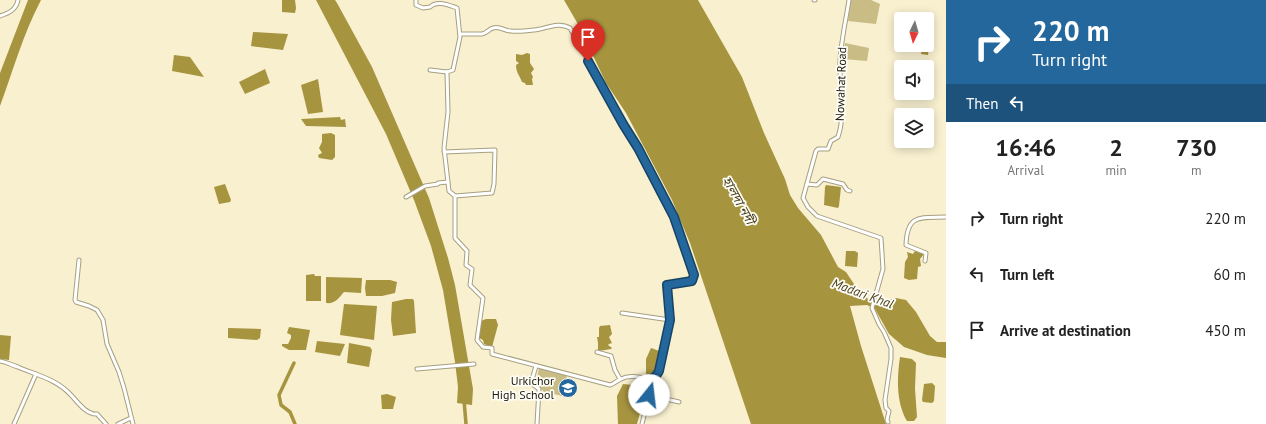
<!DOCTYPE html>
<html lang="en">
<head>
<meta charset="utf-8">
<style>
  :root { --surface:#fff; --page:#f6f6f6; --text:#222; --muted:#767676 }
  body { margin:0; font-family:"PT Sans","Noto Sans Bengali",sans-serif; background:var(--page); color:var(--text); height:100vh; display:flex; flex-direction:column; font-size:15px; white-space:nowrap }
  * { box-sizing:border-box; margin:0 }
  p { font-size:13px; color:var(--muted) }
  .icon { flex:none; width:22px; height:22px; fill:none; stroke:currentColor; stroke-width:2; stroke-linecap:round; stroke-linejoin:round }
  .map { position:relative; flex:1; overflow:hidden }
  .details { display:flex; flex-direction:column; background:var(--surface); width:320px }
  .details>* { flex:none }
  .guide { background:#23679c; color:#fff; overflow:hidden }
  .needle { width:26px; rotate:185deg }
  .fabs { position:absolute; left:894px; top:12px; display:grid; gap:8px }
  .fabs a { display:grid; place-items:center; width:40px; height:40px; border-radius:4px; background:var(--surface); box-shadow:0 2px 10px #0003; font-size:20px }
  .pin { position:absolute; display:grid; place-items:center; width:34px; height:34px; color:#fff; margin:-41px -17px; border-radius:50% 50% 50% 0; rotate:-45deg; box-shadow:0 0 4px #0007 }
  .pin .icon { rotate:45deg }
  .me { position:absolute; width:44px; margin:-22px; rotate:16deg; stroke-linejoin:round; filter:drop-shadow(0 0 3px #0008) }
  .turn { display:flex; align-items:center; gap:14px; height:84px; padding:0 20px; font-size:18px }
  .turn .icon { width:52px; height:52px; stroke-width:2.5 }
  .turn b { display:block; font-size:28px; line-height:34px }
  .then { display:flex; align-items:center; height:38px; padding:0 20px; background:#0003; gap:8px; font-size:15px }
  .eta { display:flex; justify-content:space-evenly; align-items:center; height:68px; text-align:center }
  .eta b { font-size:24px; font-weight:700; line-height:28px }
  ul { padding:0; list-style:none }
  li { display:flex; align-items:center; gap:12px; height:56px; padding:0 20px }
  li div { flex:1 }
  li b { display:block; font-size:15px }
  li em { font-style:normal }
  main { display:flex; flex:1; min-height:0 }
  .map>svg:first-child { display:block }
  .green { fill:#c9bc84 }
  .water { fill:#a7943f }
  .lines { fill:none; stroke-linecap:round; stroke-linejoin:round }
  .canal { stroke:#a7943f; stroke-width:3.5 }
  .street-casing { stroke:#a69f80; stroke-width:5 }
  .street { stroke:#fff; stroke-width:3 }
  .route-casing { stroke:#174365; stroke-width:10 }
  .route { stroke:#23679c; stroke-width:7 }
  .labels { text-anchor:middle; stroke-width:3.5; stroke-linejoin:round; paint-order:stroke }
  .street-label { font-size:12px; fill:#1c190d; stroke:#fefdf6 }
  .poi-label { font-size:12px; fill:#1c190d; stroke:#fefdf6; text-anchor:end }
  .water-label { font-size:13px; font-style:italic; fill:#4b421e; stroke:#fefdf6 }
</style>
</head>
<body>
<main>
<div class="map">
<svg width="946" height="424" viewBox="0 0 946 424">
  <rect width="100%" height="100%" fill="#f8f0cf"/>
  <!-- green -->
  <g class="green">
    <path d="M851,0H871L880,4L876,24L848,21Z"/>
    <path d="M845,43L869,48L867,61L843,59Z"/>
    <path d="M539,368L567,375L563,396L544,392L536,383Z"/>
  </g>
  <!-- water -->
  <g class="water">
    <path d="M28,0H41C23,34 13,71 0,106V73Z"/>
    <path d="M282,0H295L296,8L295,13L282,12Z"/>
    <path d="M316,0H335L337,3L372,67L429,198L448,258L455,285L473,389L472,405L457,403L458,387L455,362L443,290L431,246L414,200L386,134Z"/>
    <path d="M564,0H698L742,77L764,133L785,179L790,195L798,208L821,235L838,267L846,272L856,287L870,301L878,303L896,298L906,300L916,312L930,336L937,342H946V358L927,355L904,347L889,334L875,309L867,305L850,306L861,346L886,424H751L690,243L672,200L626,113L606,83L579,26Z"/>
    <path d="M927,16L932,17L928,55L921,54L923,45H927Z"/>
    <path d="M253,32L288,34L283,50L251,46Z"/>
    <path d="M527,53L530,54V63L534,69L531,73L533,77L532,79L533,85H526L525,83L522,82C520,76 516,73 516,65L519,63L516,61V54L522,55Z"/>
    <path d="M174,55L190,57L204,77L172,71Z"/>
    <path d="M265,69L270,83L245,94L239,82Z"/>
    <path d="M318,79L323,112L308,114L301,85Z"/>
    <path d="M340,117L341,120L345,119L346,127L306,126L301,119Z"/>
    <path d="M331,133L335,135V157L332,160L319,158L318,155L322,153L319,148L322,142V134Z"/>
    <path d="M225,184L231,200L230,202L219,204L214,187Z"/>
    <path d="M826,185L841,187L839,206L838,208L824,205L825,187Z"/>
    <path d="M846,251H855L858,253L857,267L845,266Z"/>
    <path d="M915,251L924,254L920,259L921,266L918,267L917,279L909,280L904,278L905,262L908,257L907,252L913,254Z"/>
    <path d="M314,274L315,276H321V301H306V275Z"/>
    <path d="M326,277L362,278L361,293L344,292C338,299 335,304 326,303Z"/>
    <path d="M366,280H390L397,282L395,293L382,296H366L365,288Z"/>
    <path d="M406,299H413L414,301L416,333L393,336L391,320L392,302Z"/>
    <path d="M344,304L377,306L374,340L340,335Z"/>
    <path d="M486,319H496L498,325L492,347L484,344L483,340L479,338L481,321Z"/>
    <path d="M610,325L612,334L609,337L612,343L609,344L608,345L612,348L611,349L599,351L598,350V343L597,337H599V328L600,326Z"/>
    <path d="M289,327L310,330L306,350H289L282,346V344H288L291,338V335L287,333Z"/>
    <path d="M228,328L261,329L260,338L257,340L228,338Z"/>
    <path d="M0,335L11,336L9,360L0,359Z"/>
    <path d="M317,341L345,344L340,356L315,352Z"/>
    <path d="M349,343L370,347L372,350L369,367L347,363Z"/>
    <path d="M651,348L662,352L656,373L646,375V359Z"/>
    <path d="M900,357L912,359L916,363L915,389L917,417L914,421H907C896,402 897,378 900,357Z"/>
    <path d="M932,383L935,386L934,401L932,403L923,402L922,400L924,384Z"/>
    <path d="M623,384L644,386L640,403V413L637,424H618L617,396Z"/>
    <path d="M387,394L396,397L393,409H382L381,395Z"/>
  </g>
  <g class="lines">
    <!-- canal -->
    <g class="canal">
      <path d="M294,363L279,395L281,405L290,412L295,424"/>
      <path d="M464,400L466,424"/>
    </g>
    <!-- street casing -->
    <g class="street-casing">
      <g id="street">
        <path d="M416,0V5L423,8L430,7C437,0 448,5 457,8L460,37L453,70L447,72L448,112L444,148L449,191L455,196V238L467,251L466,265L472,269L470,285L483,298L477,340L483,347L492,348V354L610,385C614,384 616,381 621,379C630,374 641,378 651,379L649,395L642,424"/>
        <path d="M814,0H815"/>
        <path d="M849,0C846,20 841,41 840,61C839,86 846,114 838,137L831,141L828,149H818L816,151L803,198L808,207L817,216L881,238L883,269L872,308L879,324L884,332L891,348V359L885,400L886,408L889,411L887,420L888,422"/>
        <path d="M0,16C9,13 16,10 18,0"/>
        <path d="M460,34H482C487,33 489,29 493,28C500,26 505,31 511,31C518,32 526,31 534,30C546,29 558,21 570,28L623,124L638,148L674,217L694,278L692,281L667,285L670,320"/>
        <path d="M430,70L447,72"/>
        <path d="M444,152L495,150L494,184L492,193L455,196"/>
        <path d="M807,184L817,185L823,179L843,184L847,190L850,191"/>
        <path d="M406,197L425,186L438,184V183L448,182"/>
        <path d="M79,260L75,300L76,302L89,306L97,310L103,320L107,344L119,372L124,388L133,424"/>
        <path d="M925,261L926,253L906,245C907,213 921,218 946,217"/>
        <path d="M622,313L670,320L659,371L656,376L651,379"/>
        <path d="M597,352L611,356L615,370L620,379"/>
        <path d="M0,361C7,362 11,365 18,367C36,375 56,379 70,394C77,401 86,415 97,414L106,424"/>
        <path d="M536,366L531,383L539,389L537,424"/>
        <path d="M417,369L474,364"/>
        <path d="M649,395L679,402"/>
        <path d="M14,424L36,374"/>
        <path d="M118,424L131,418"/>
      </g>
    </g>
    <!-- street -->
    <use href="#street" class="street"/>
  </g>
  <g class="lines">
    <!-- route casing -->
    <g class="route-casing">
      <path id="route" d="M588,61L623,124L638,148L674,217L694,275L692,281L667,285L670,320L659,371L656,376L651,379L649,395"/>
    </g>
    <!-- route -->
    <use href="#route" class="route"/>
  </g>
  <!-- icons -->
  <defs>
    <g id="school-disc" transform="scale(1)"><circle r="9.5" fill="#23679c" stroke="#fefdf6"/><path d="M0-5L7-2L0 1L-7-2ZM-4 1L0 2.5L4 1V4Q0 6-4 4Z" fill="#fff"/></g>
  </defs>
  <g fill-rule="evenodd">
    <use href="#school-disc" x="568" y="388"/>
  </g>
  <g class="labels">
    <!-- street labels -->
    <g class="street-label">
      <text transform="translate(841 84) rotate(-88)" y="4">Nowahat Road</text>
    </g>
    <!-- poi labels -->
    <g class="poi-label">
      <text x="554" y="385">Urkichor<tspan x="554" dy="14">High School</tspan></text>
    </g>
    <!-- water labels -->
    <g class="water-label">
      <text transform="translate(739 200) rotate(61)" y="5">হালদা নদী</text>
      <text transform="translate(863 293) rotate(20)" y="5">Madari Khal</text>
    </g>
  </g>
</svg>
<div class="fabs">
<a><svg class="needle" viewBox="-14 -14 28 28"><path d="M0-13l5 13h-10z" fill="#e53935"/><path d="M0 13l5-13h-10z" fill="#767676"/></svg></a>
<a><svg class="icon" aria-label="sound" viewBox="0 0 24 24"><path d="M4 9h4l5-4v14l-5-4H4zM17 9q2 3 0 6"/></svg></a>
<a><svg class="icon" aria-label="layers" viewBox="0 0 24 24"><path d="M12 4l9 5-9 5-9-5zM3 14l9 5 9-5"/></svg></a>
</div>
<div class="pin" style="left:588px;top:61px;background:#d93025"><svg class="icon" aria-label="arrive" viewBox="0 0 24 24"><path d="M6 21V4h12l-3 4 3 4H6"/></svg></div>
<svg class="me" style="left:649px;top:395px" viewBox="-20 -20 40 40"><circle r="19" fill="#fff"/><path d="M0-13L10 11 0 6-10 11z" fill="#23679c"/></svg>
</div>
<section class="details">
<div class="guide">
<div class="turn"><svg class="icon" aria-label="right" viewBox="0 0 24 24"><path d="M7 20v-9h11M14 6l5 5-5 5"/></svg><div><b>220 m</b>Turn right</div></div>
<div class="then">Then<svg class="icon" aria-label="left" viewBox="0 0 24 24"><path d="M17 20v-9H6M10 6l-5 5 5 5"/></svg></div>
</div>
<div class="eta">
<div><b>16:46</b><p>Arrival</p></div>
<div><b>2</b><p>min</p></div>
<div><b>730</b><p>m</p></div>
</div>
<ul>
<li><svg class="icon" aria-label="right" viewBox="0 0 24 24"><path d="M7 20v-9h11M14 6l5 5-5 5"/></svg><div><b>Turn right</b></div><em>220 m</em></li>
<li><svg class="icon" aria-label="left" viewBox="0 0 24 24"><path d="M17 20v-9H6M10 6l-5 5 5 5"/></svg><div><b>Turn left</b></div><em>60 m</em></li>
<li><svg class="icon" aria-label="arrive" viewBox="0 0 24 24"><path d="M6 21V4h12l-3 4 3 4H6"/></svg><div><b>Arrive at destination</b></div><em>450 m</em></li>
</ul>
</section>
</main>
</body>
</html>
